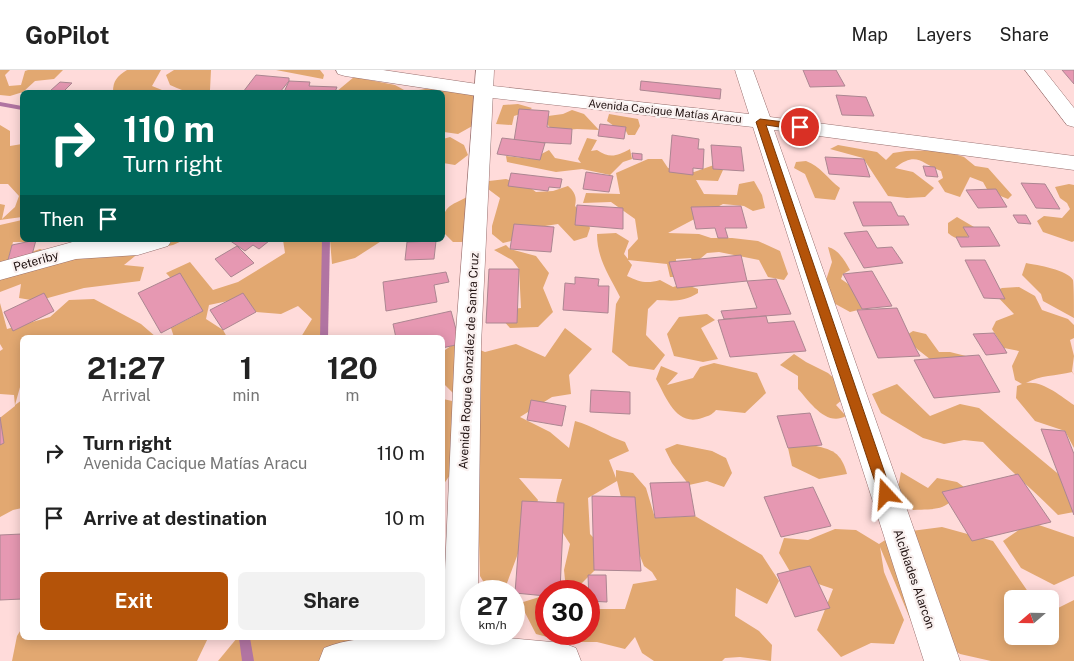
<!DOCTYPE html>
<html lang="en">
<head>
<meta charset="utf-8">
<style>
  :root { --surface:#fff; --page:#f2f2f2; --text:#222; --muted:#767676; --line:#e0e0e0; --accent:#b45309 }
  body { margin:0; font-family:"Public Sans",sans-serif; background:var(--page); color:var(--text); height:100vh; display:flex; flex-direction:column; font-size:19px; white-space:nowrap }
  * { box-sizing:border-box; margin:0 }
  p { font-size:16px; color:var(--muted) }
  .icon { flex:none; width:28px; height:28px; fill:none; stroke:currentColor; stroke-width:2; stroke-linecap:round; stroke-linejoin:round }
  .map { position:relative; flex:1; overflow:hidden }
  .side { position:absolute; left:20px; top:265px; width:425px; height:305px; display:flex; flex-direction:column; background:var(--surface); border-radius:8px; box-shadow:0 2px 12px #0003 }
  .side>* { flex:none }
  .guide { position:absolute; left:20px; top:20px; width:425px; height:152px; border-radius:8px; box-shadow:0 2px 12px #0003; background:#00695c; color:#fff; overflow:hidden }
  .needle { width:32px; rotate:250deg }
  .controls { position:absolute; left:1004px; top:520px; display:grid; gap:10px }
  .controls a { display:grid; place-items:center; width:55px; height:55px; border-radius:8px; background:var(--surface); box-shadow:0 2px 12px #0003; font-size:25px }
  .speed { position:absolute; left:460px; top:510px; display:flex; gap:10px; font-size:25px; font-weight:700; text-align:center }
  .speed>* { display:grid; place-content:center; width:65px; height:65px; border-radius:50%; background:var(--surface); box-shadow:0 2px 12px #0003; line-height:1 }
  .speed small { font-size:12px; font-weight:400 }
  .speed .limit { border:8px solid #d22; background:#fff; color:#111 }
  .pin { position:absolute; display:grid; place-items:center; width:42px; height:42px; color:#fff; margin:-21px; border:2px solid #fff; border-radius:50%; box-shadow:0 1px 5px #0007 }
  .me { position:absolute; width:55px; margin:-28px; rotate:341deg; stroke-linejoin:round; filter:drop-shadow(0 0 4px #0008) }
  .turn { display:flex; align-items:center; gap:18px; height:105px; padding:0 20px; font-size:22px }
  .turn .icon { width:65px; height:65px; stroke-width:2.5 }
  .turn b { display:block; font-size:35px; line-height:42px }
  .then { display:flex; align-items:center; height:48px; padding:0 20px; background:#0003; gap:10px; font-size:19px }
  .eta { display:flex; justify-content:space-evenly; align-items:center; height:85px; text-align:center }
  .eta b { font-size:30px; font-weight:700; line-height:35px }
  .primary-button { display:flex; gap:10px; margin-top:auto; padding:10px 20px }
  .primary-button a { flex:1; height:58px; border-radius:8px; background:var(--accent); color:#fff; font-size:20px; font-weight:700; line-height:58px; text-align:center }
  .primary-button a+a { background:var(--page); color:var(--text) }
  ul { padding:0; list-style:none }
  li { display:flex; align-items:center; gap:15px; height:65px; padding:0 20px }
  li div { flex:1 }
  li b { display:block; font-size:19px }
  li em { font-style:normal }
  header { display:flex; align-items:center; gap:30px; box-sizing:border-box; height:70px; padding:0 25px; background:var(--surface); border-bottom:1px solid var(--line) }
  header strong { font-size:24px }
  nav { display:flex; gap:28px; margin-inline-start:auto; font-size:18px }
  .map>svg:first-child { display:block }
  .forest { fill:#e2a871 }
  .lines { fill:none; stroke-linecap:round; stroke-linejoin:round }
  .stream { fill:#b174a2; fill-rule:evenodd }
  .building { fill:#e698b2; stroke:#ac8691 }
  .minor-casing { stroke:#98706f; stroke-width:1 }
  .major-casing { stroke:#98706f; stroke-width:1 }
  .minor { fill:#fff; fill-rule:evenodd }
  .major { fill:#fff; fill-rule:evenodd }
  .route { fill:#b45309; stroke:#753606 }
  .labels { text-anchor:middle; stroke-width:4.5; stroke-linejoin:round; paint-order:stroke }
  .far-street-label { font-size:11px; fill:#1f1110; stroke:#f9f0ef }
  .street-label { font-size:12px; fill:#1f1110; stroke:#f9f0ef }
</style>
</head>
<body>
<header>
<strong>GoPilot</strong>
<nav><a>Map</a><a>Layers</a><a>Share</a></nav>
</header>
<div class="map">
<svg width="1074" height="591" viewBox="0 0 1074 591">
  <rect width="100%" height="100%" fill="#ffdbda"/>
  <!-- forest -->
  <g class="forest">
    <path d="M0,0H10L5,5L9,16L21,15L25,1L28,0H63L54,9L35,11L23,22L10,26L0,25Z"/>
    <path d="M127,0H161L152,16L167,22H113C113,11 117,6 127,0Z"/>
    <path d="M174,0H211L210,20C194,26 184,21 170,15L166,5Z"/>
    <path d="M276,0H320L324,5L323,9Z"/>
    <path d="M354,7L395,15L406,21L336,22Z"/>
    <path d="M432,18L484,27L492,45L458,64L444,62L442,22H414L412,21Z"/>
    <path d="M518,34L532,38L527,42L514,46L512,55L496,54L503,35Z"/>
    <path d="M572,40L584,44L599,60L577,59L553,61L547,54L548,46L563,44Z"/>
    <path d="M609,44L638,49L640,56L635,65H628L625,59L614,56L607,51Z"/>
    <path d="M0,55L10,61V76L22,74V147L0,150V134L5,135L2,149L15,137L19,126L8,114H0Z"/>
    <path d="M450,67L464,75L468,85L455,95L443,93V69Z"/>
    <path d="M587,68L597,70L591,81L597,80C610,89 617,86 630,79L632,89L623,92L610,105L582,99L556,102L507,92L506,86L532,89L549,80L555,88L581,93L578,89Z"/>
    <path d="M838,75L877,82L886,90L893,83L906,81L942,80L964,87L975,96L988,98L1012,125L1008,129L988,121L983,112L970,107L960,127L945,122L938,111L943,108L941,101C920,93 917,81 895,98L913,102L934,118L925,127L907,128L888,126L863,88L830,79Z"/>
    <path d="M648,89H662L668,98L694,102L714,95L723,100L718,111L696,110L704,124L737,125L739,114L754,111L762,125L765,138L753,141L744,136L723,134L668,163L699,164L711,168H732L758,171L780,181L788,204L784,210L768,207L759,190L719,182L707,183L694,194L691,188L676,189L677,207H670L667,194L628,190L632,195L627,206C639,212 647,214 660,210L673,217L684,214L698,219V223C684,232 673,231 657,230L648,239L646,265L665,285L654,300L629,296L612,282L616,234L620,227C609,205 597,189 597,164L616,163L629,171L624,184L628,189V180L638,169L635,149L611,132L583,133L586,123L620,124L616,103Z"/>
    <path d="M806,91C820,96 828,109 840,118L835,130L815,128L805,104L794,98L796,92Z"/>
    <path d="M506,109L528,116L536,122L553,121L568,116C575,122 577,127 575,136L585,146L590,158L587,167L574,171L558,154L532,158L519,169L503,173L492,164V156L500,128L488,119L489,111Z"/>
    <path d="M1069,114L1074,115V171L1072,172L1043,162L1037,151L1044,146L1062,148L1070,139L1067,133L1060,128L1055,117Z"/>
    <path d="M467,127L477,172H453L443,162C443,137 445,138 467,127Z"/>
    <path d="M957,147L974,157L971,165C962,170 956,170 948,163V153Z"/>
    <path d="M22,150V170H48V172H13L8,190L40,179L58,185L89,170H184L173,175L140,182L124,195L144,197L140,211L84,218L37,231L19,228L21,214L0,222V155Z"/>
    <path d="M283,170H323L325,178L327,257L321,267H301L312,249L298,236L281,244L256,242L251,235L242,228L209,235L206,249L223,260L227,267H174L171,258L196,245L183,221L166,203L190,192L213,220L238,212L285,183Z"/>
    <path d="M330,170H383L355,188L332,194Z"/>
    <path d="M506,175L510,179L536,186L549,203L543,218L553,242L538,257L510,258L502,249L504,240L521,238L519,199L512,190L494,180Z"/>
    <path d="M828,177C838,179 845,191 850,200L843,204L841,209L857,220L862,239L850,242L830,231L825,213L832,192Z"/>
    <path d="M1026,193C1037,195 1068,200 1073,210C1074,217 1074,239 1074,248L1043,231L1041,224L1022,205Z"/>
    <path d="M1019,217L1035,226L1042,240L1068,249L1074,255V268L1070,270L1074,286L1072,301L1074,305L1072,302C1056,306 1040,305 1026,313C1042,310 1061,326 1074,335V378L1065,361L1035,351L1016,328L1017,316L1022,314L1015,310L1012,296L1019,281L1004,278L992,259L996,251L1014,244L993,222L1002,218Z"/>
    <path d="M94,229L141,254L156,267L22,268V310L15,335L22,330V438L13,440L0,447V355L1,347L15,336L14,325L0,324V281L3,279L0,274V233L7,259L50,247L69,230Z"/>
    <path d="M707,244L715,250L701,258L718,289L703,292L674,286L667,264L679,247Z"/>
    <path d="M565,258L592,279L569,305L571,324L552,327L520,347L550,362L569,378L575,351C593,356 607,366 625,372L629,381L609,390L616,408V400L633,403L646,418L655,448L695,446L762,485L779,511L767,534L736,518L735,546L759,561L772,575L771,591L740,587L725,588L722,591H654L642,583L635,567L625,579L597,572H566L536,564L520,533L546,525V564H589V535L590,539H625L633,514L657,510L652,502L644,496L628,456L617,411L588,428L590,464L610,485L581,514L583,521H559L566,519L564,500L570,474C552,448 553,438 562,409L519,408L538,430L504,521H489L480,506L475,333L456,326L443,313L442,282L451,276L468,275L485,282L516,274L545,287Z"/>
    <path d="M913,261L926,264L939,282H950L966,286L970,298L935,293L917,279L905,266Z"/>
    <path d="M794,284L806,292L828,303L845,318L844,328L836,335L846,346C826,357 810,332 798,319V306L780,295Z"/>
    <path d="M714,293L757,303L766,323L745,343L716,340C712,345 708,346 702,348C676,357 666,327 656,309L661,296L678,303L667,315L693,308L700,297Z"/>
    <path d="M897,314L930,346L960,334L979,338L1074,417V442L1058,445C1033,420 1007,398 983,372L964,370L944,374L923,368L881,343L872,324Z"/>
    <path d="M443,329L466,334L450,405L443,415Z"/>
    <path d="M677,374L712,381L726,388L732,403L724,417L707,411L689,415L672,393L665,379Z"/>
    <path d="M811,375C832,379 841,382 847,404L819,409L792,396L788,378Z"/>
    <path d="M901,402L928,418L937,408L957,412L964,417C946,440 942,439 913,440L898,418Z"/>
    <path d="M1030,452L1074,467V506L1054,515L1021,498L1003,471Z"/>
    <path d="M942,457L993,471L1033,529H1012V566H1050V542L1074,530V591H991L960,584L911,551L880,477L884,502L904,550L894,574L871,573L841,587L817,560L833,519L792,505L779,483L784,468L808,470L835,459L856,460L879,474L896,463Z"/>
    <path d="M22,558V568H208L197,591H12L17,566Z"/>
    <path d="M237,568H419L415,591H218Z"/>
  </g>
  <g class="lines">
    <!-- stream -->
    <g class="stream">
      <path d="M0,32L22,36V40L0,36Z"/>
      <path d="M322,170H330L328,268H320Z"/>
      <path d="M239,568H250L254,591H242Z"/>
    </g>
  </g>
  <!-- building -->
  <g class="building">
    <path d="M803,0H836L845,16L810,17Z"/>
    <path d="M1062,0H1074V14Z"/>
    <path d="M256,5L289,8V11L280,22H243Z"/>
    <path d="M289,11L310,12L309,16L337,17L335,22H284Z"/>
    <path d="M641,11L721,19L720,29L640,20Z"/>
    <path d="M60,12L72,13L63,22L50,21Z"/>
    <path d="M836,25L866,27L874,46L842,45Z"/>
    <path d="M519,39L549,41L547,57L572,59L571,74L514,71Z"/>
    <path d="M600,54L626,57L624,69L598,66Z"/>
    <path d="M672,65L699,69L698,79H704L703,99L693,98V105L669,102Z"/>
    <path d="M502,68L545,73L540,90L497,84Z"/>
    <path d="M711,75L741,77L744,101L713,99Z"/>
    <path d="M632,83L642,84V90L633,89Z"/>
    <path d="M825,87L864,89L870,107L829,104Z"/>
    <path d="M923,96L935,97L938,107L926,106Z"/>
    <path d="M586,102L613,106L609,122L583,119Z"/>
    <path d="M511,103L562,109L560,118L549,117L548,121L508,116Z"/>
    <path d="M1021,113L1045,114L1060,139L1036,138Z"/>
    <path d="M996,119L1007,137L978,138L966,120Z"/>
    <path d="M853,132H891L898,146H904L909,155L863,156Z"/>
    <path d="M577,135L623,138V159L575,155Z"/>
    <path d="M741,136L747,158H725L728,168H718L715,158L696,159L691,137Z"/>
    <path d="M1013,145H1026L1031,154L1018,153Z"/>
    <path d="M514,154L554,157L551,182L510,179Z"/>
    <path d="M963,157H989L1000,176L961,177L956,167H969Z"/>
    <path d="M867,161L877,178L892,177L903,193L864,198L844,163Z"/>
    <path d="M36,170L32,185L8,190L12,175Z"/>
    <path d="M229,170H267L269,171L259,179L253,175L245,181Z"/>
    <path d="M436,171L434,189L405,190L407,172Z"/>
    <path d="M237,176L254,193L231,207L215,189Z"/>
    <path d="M741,185L747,211L677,218L669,192Z"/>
    <path d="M965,190H985L1005,229L984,228Z"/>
    <path d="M489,199H519L517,253H486Z"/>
    <path d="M872,201L892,236L862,239L843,204Z"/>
    <path d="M446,202L449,212L434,215L437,232L386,241L383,212Z"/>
    <path d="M180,203L203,241L161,263L138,223Z"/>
    <path d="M575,207L599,209L598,216H609L608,243L563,240L565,213L575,214Z"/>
    <path d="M776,209L791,244L724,249L721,241L757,238L747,211Z"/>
    <path d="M44,223L54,241L13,261L4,242Z"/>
    <path d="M243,223L256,242L223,260L210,240Z"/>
    <path d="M897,238L916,279L920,286L878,288L857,240Z"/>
    <path d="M451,241L460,274L442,278V268H396L393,254Z"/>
    <path d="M766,246L768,253L794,251L806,281L730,287L718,250Z"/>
    <path d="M994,263L1004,278L1007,283L986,285L973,264Z"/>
    <path d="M979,285L1000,322L934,328L914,290Z"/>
    <path d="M591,320L630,322V344L590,342Z"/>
    <path d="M531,330L566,336L562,356L527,350Z"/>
    <path d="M810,343L822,375L788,378L777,346Z"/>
    <path d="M0,347L4,373L0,375Z"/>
    <path d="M1041,359L1065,361L1074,384V445Z"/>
    <path d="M1018,404L1051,452L972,471L942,422Z"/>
    <path d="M689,412L695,446L655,448L650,413Z"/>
    <path d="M813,417L831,456L781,467L764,427Z"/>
    <path d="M592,426L635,427L641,501L594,500Z"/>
    <path d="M522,431L564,433L560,521H546V526L515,523Z"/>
    <path d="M22,464V529L0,530V465Z"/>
    <path d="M810,496L830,538L795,547L777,504Z"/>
    <path d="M588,505H606L607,532L589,531Z"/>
  </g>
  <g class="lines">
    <!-- minor casing -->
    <g class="minor-casing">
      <g id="minor">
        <path d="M336,0H383L484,15L749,44L735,0H753L770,47L1074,86V100L774,60L960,591H924L753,57L484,27L345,6L338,4Z"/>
        <path d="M1025,0H1044L1074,38V57L1067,55Z"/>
        <path d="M93,170H172L168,176L138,185L76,189L0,210V192L76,171Z"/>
        <path d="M452,563L563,573L576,578L581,591H319L324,578C361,563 403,568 442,568V564Z"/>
      </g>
    </g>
    <!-- major casing -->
    <g class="major-casing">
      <path id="major" d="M476,0H494L481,275L478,521H471V564H474L466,591H438L434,581L438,568H442L455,275Z"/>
    </g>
    <!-- minor -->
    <use href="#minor" class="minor"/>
    <!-- major -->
    <use href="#major" class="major"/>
  </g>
  <!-- route -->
  <path class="route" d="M760,49L800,54L804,57L800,60L766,55L892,424L890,428L886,430L881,428L879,424L756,52Z"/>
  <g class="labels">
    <!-- far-street labels -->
    <g class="far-street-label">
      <text transform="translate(665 41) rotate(6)" y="4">Avenida Cacique Matías Aracu</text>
    </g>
    <!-- street labels -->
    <g class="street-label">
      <text transform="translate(36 191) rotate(-16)" y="4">Peteriby</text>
      <text transform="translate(469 291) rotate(-87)" y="4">Avenida Roque González de Santa Cruz</text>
      <text transform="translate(914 509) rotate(71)" y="4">Alcibíades Alarcón</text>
    </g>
  </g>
</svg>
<div class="controls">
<a><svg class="needle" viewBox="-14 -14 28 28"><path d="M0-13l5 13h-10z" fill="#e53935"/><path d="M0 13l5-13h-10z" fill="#767676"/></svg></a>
</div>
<div class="speed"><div>27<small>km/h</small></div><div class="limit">30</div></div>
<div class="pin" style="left:800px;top:57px;background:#d93025"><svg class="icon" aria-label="arrive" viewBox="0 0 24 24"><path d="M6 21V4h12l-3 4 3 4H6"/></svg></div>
<svg class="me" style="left:886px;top:424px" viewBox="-20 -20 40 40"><path d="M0-17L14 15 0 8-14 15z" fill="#b45309" stroke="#fff" stroke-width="4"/></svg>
<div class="guide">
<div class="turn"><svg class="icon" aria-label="right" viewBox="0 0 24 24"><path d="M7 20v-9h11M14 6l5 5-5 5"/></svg><div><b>110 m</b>Turn right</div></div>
<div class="then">Then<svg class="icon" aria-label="arrive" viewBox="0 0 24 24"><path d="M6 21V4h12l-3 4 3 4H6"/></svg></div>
</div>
<section class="side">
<div class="eta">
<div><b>21:27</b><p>Arrival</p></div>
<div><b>1</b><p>min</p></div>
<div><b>120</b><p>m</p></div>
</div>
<ul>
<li><svg class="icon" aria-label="right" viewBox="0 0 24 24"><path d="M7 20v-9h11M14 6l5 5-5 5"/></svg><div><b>Turn right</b><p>Avenida Cacique Matías Aracu</p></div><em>110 m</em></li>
<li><svg class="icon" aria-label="arrive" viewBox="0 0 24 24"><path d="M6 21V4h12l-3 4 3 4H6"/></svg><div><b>Arrive at destination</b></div><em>10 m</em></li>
</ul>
<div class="primary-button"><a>Exit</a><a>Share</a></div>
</section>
</div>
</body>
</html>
